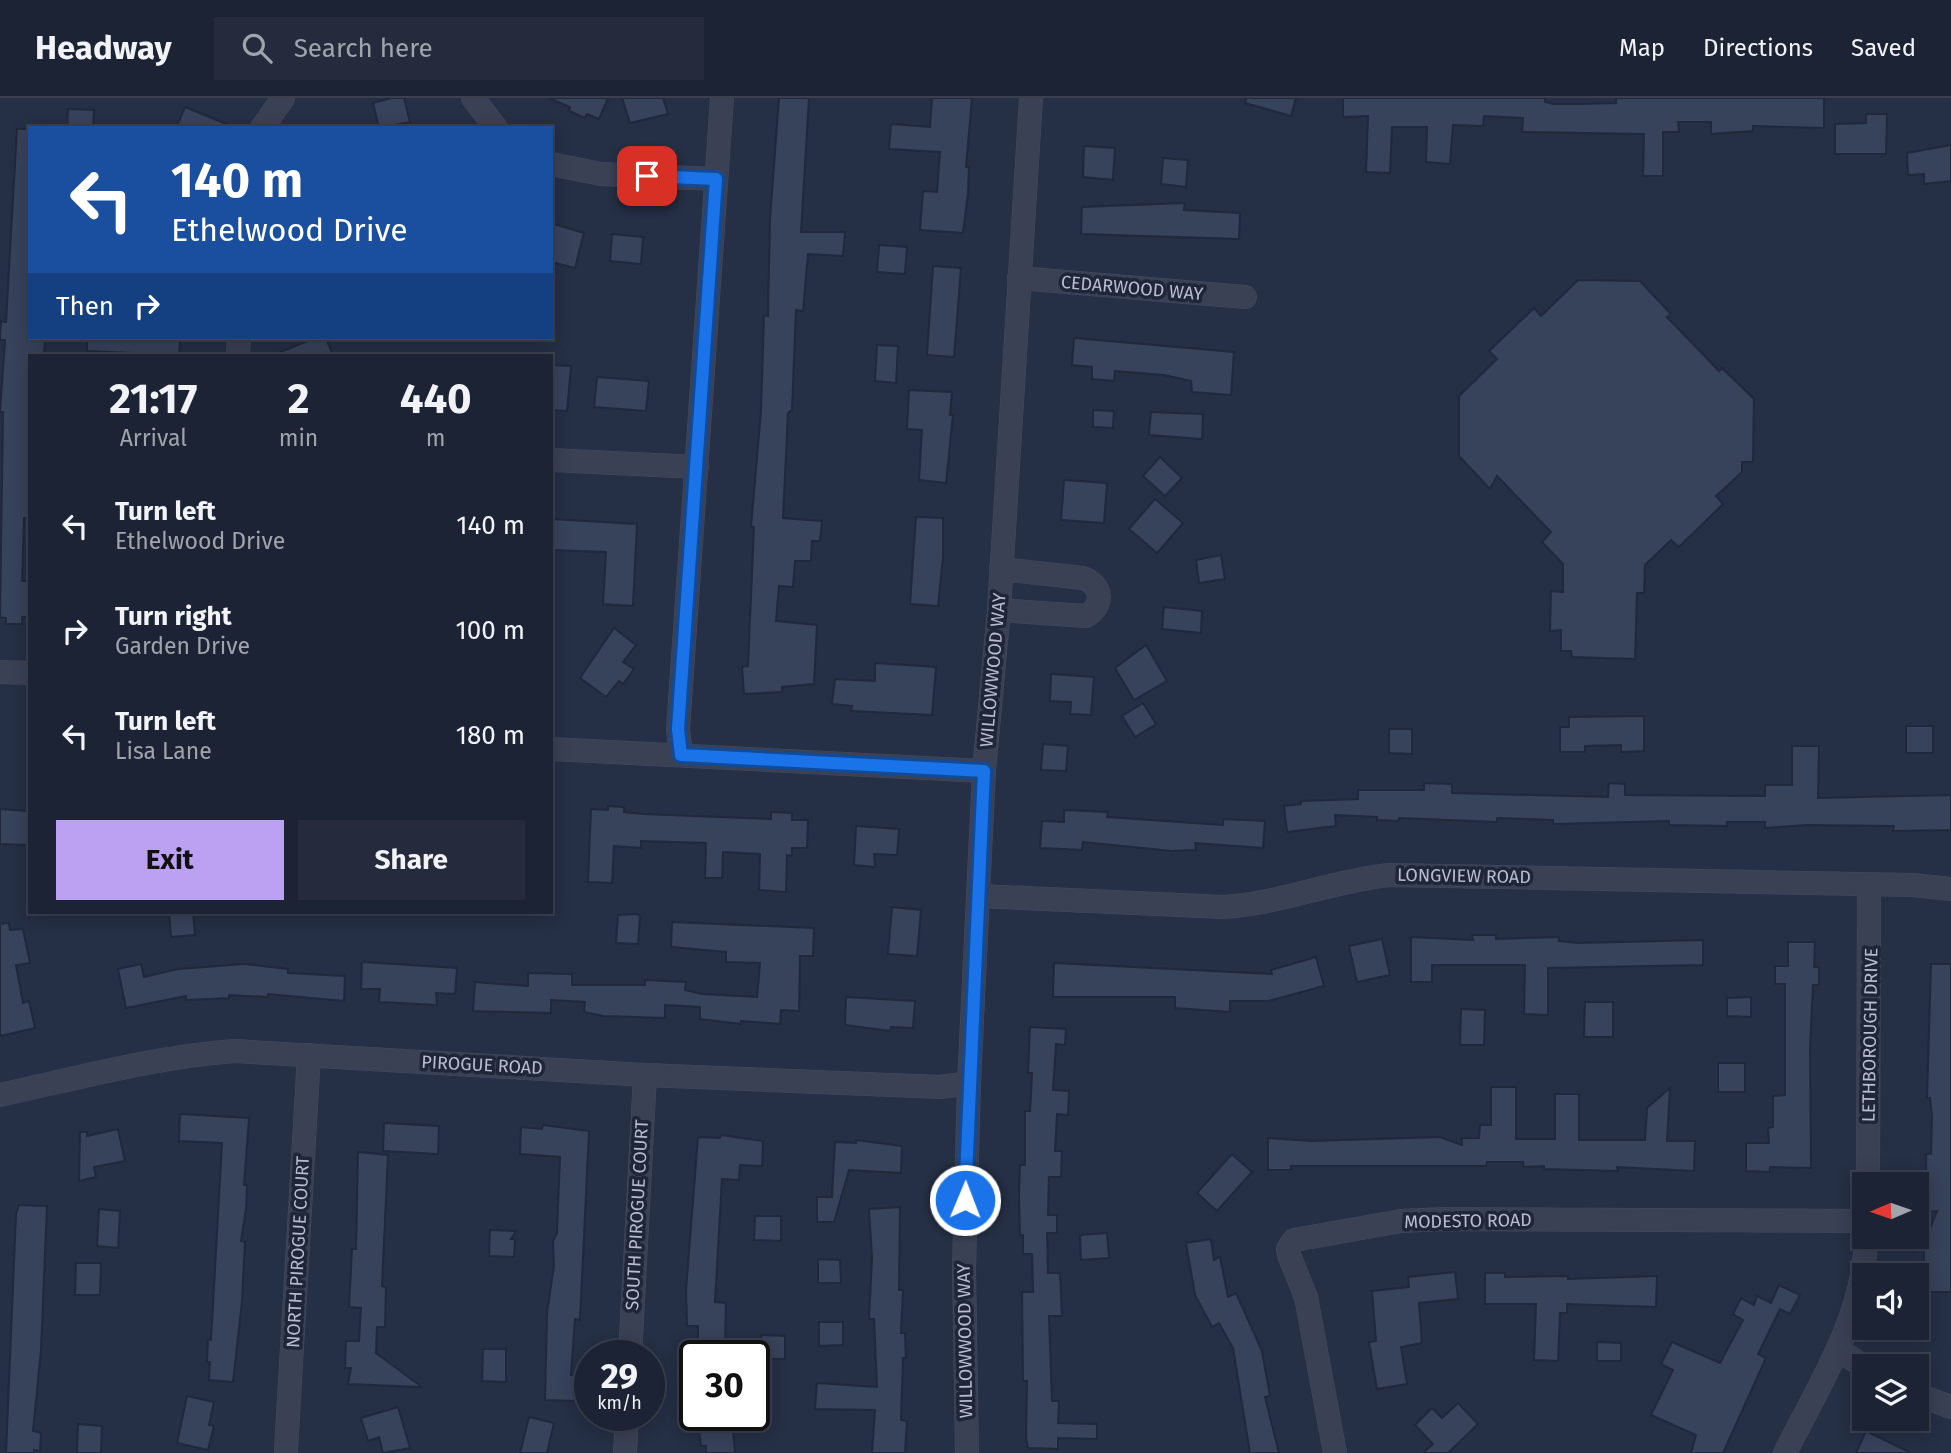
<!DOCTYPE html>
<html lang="en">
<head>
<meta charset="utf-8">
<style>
  :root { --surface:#1c2334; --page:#252b3c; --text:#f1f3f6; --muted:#a0a4ac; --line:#3a404f; --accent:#bca0f2 }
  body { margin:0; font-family:"Fira Sans",sans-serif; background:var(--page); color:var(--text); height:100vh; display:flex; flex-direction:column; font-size:26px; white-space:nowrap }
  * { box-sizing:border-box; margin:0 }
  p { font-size:23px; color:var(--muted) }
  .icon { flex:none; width:38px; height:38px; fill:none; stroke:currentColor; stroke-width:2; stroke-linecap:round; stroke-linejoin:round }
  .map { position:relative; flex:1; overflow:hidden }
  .side { position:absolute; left:28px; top:256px; width:525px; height:560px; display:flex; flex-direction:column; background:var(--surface); border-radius:0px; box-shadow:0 4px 18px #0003,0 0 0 2px var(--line) }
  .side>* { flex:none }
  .banner { position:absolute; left:28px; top:28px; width:525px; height:214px; border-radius:0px; box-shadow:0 4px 18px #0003,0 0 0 2px var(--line); background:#1a4fa0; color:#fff; overflow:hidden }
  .needle { width:46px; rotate:268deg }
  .tools { position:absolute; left:1852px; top:1074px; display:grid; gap:14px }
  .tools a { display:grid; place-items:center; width:77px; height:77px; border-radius:0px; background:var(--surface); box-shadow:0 4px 18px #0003,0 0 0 2px var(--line); font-size:35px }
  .speed { position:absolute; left:574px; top:1242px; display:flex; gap:14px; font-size:35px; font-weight:700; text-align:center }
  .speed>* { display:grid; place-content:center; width:91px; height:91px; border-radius:50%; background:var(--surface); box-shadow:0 4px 18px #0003,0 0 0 2px var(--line); line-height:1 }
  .speed small { font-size:18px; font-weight:400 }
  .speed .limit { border:4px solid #111; border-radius:10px; background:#fff; color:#111 }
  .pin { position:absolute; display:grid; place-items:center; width:60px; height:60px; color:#fff; margin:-30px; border-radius:14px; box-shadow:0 4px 10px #0006 }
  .me { position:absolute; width:77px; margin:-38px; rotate:1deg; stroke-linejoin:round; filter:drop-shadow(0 0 5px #0008) }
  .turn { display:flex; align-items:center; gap:24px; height:147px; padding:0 28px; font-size:32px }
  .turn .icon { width:91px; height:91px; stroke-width:2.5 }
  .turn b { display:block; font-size:49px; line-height:60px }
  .then { display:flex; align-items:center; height:66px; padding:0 28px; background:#0003; gap:14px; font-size:26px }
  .eta { display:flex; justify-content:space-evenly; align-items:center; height:119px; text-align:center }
  .eta b { font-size:42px; font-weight:700; line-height:49px }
  .cta { display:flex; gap:14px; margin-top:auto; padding:14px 28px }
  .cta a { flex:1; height:80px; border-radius:0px; background:var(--accent); color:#111; font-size:28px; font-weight:700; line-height:80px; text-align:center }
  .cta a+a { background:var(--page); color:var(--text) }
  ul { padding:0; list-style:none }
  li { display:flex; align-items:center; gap:21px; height:105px; padding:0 28px }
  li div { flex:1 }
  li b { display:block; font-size:26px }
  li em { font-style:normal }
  header { display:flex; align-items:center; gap:42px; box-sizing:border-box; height:98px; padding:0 35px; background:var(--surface); border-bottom:2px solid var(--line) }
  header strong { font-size:33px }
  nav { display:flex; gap:38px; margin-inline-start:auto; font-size:24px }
  .search { width:490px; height:63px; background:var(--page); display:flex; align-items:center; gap:18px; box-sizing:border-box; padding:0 24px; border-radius:0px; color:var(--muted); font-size:26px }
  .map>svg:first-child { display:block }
  .building { fill:#37425b; stroke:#21283c; stroke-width:2 }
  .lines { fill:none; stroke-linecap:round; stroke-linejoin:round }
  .minor-casing { stroke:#444a5e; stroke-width:24 }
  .minor { stroke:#3a4154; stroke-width:23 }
  .route-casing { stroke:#114b97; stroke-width:18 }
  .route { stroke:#1a73e8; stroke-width:12 }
  .labels { text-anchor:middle; stroke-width:7; stroke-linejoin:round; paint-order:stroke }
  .street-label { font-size:18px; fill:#b8bdce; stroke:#1f263a }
</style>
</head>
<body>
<header>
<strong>Headway</strong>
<div class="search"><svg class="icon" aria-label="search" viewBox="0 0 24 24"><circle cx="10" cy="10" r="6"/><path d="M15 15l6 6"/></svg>Search here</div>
<nav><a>Map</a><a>Directions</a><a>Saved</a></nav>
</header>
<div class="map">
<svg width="1951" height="1355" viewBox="0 0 1951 1355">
  <rect width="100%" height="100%" fill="#252f45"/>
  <!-- building -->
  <g class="building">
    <path d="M391,0H404L410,24L379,30L373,5Z"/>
    <path d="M549,0H608L599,21L587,16L585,20L569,13L570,9Z"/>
    <path d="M622,0H663L668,16L630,25Z"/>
    <path d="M779,0H809L801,134H845L843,158L808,156L803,213L796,212L792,312L788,315L783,420L822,423L820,443H812L811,463H795L793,489L779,488L776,523L817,527L814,586L782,589V594L744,596L742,569L748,568L754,429H751L761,313L764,217L768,218L770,121Z"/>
    <path d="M932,0H972L966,69H969L968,95L963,135L920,132L923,93L937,94L940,54L889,51L891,26L930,29Z"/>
    <path d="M1246,0H1296L1291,18L1245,5Z"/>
    <path d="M1343,0H1545V4L1554,6H1581L1616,5V0H1824V30L1753,28V33L1711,36V24H1678L1679,34H1663V78H1643L1644,36L1522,34L1523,20L1484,18L1483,28L1453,27L1450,66L1426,64L1427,29H1392L1390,75L1366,74L1368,18L1343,19Z"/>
    <path d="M185,9L234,29V30H176Z"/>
    <path d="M68,11L94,12L93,30H67Z"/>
    <path d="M1866,16H1887L1886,56H1835V26L1866,25Z"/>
    <path d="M17,31H30V240H45L44,257H30V420H24L22,483H30V519H22V526H6V520L0,519L3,314H0L5,242H0V238L1,223L6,224Z"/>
    <path d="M1951,47V83L1924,86V76L1908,77L1907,55Z"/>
    <path d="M1084,48L1115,50L1113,82L1083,79Z"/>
    <path d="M1163,60L1188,62L1186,89L1161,86Z"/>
    <path d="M1185,105L1184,112L1240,115L1239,141L1081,136L1082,109Z"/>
    <path d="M554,126L584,135L575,170L551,164Z"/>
    <path d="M612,136L643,139L641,166L610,163Z"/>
    <path d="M879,147L907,149L905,176L877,174Z"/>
    <path d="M933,168L961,170L954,259L927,257Z"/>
    <path d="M1578,182L1640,183L1671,216L1667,219L1719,273L1722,270L1754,301L1753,364H1742V374L1716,398L1723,406L1679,449L1671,442L1645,467L1644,495H1637L1635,561L1572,559L1571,553H1561V532L1550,533L1551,493L1563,494V466L1542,444L1551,434L1497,378L1490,391L1459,358V298L1497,261L1489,253L1534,210L1541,218Z"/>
    <path d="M87,240H180L179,257L87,253Z"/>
    <path d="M315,240H326L333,257H273Z"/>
    <path d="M1074,240L1234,254L1231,297L1192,294L1191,283L1164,277L1115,273L1114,283L1092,281V269L1072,267Z"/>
    <path d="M877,247L898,248L896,285L875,283Z"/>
    <path d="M551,267L571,268L567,313L551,312Z"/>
    <path d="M597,279L649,283L646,313L594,309Z"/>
    <path d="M909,292L952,294L950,317H953L946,385L919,382L922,332L907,331Z"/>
    <path d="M1093,312L1114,313L1113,330L1093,329Z"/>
    <path d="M1151,314L1203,316L1202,341L1149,337Z"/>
    <path d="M1160,359L1182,380L1165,398L1143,378Z"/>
    <path d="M1064,382L1107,385L1104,425L1061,422Z"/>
    <path d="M1155,401L1183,425L1157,455L1129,431Z"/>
    <path d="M916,419L943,420V459L938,508L910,506Z"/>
    <path d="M551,421L637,426L633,508L603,506L606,454L551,452Z"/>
    <path d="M1221,457L1225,481L1199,485L1196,462Z"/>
    <path d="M1164,509L1202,513L1201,535L1162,531Z"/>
    <path d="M614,530L636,547L623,564L634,571L623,586L619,583L606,599L580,580Z"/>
    <path d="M1146,547L1167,583L1134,602L1115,570Z"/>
    <path d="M875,565L936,569L932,617L851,613L852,608L832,606L835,581L875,583Z"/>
    <path d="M1051,576L1094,579L1091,617L1070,616L1071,604L1050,603Z"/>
    <path d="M1143,605L1156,626L1135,639L1122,618Z"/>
    <path d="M1644,618V653L1621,654V647L1585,648V654H1560V629H1569V619Z"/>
    <rect x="1906" y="628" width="27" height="27"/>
    <path d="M1389,631H1412V656L1389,655Z"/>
    <path d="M1043,646L1068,648L1066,673L1041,672Z"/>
    <path d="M1792,648H1819L1818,700L1951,697V732L1893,733L1894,728L1807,727L1765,730V724H1727V728L1669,727V723L1553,726V722L1497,720V724L1399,720V723L1377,722V719L1335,717L1336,728L1287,734L1284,708L1301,706V703L1358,701V692H1424V685L1452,686V695L1608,699L1609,685L1625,686V697L1765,698V687H1792Z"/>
    <path d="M608,708L624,709V714L643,716L771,721V714L792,715V722H808L807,750H792V758L787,757L786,794L759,792L760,756L723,754L722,780H705L706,745L641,743V750L614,748L612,785L588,784L591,711L608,712Z"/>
    <path d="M0,711L27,713L30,747L0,746Z"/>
    <path d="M1064,712L1108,714L1107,719L1223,727V721L1265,723L1263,750L1195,745L1196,752L1172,753L1083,744L1082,752L1040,750L1042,723L1064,724Z"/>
    <path d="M856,728L899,731L897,757L874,756L875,769L854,767Z"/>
    <path d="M892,809L921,812L917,858L888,856Z"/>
    <path d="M169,814H193L195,837L171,839Z"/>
    <path d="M637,816L640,818L638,846L616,845L618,817Z"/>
    <path d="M672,824L814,830L813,858H800L799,913L781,912L780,926L741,923V926L700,921V909L665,907V920L603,918L584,914L585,904L551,902V915L473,913L475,884L528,888V875L572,876V887H645V882L686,884L685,892L702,896L757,899L760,865L726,864V854L671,849Z"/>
    <path d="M9,825L10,832L23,831L30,865L16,867L23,905L29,903L35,930L0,938V826Z"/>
    <path d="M1472,837H1496V841L1559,839V843L1579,845L1703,842V867L1548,870V917L1524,916L1525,867H1432V884H1411V839L1473,842Z"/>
    <path d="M1382,841L1390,877L1357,884L1349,848Z"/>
    <path d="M1788,844H1815L1814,869H1819V887H1813L1810,950L1811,1070L1770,1069V1074L1746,1073V1045H1769L1768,1030L1773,1029V998L1785,997V886H1775V868H1788Z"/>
    <path d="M1316,859L1324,888L1268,903H1230V914L1175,910V899H1053L1054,865L1272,876L1271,872Z"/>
    <path d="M362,864L457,870L455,896L436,895L437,907L379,904L380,891H361Z"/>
    <path d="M141,866L144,879L178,871L245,866L288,871V875L345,878L344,903L268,896V899L229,897V900L186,902V898L126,910L118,871Z"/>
    <path d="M1931,866H1951V1194H1927L1928,1174H1924V1146L1937,1113L1927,1114L1926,1056H1931L1932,1018L1930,1000H1927Z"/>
    <path d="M846,899L915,903L913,930L891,929L890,933L845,927Z"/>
    <path d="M1751,899V919L1727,918V900Z"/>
    <path d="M1585,904H1613V939H1584Z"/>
    <path d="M1461,911L1485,912L1484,947H1460Z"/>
    <path d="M1030,929L1066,931L1065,947L1056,946L1053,992L1069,993L1068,1017L1057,1016L1055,1053H1062L1061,1079H1049L1048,1117H1057V1135H1047L1048,1175H1060L1062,1218H1049L1052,1303H1059L1058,1325L1097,1326V1341L1058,1340V1351L1028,1350L1026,1340L1027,1283H1023L1022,1194H1033L1032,1156H1023V1137H1020L1019,1097L1020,1067H1025V1013H1030L1031,996L1032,975H1028Z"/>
    <rect x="1718" y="965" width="27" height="29"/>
    <path d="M1491,989H1516V1041H1555V996H1579V1042H1645L1647,1010L1670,990L1667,1043H1695L1694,1073L1617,1069L1618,1073L1544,1071V1068L1524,1069L1523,1064H1487L1486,1068H1291V1072H1268V1040L1312,1043L1440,1039L1462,1047V1040H1479L1480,1027H1491Z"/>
    <path d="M180,1016L249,1020L244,1087H247L246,1111L241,1143L245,1144L242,1203L233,1284L209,1282L210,1264H207L208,1241L211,1242L222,1045L179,1043Z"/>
    <path d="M384,1025L439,1028L438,1056L383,1053Z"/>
    <path d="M543,1027L589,1033L580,1222L575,1221L571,1277H576L575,1303L545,1302L547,1215L554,1168L553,1143L557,1135L560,1059L520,1056L521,1029L542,1031Z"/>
    <path d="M118,1031L125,1063L94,1069L96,1079L79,1083L80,1034H87V1038Z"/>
    <path d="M721,1037L763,1043L762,1068L740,1067L739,1082L722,1081L715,1204L726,1205L725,1248L698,1247V1228H687L686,1192L698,1039L720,1040Z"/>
    <path d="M856,1042L902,1048L901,1075L849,1072L834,1124H817V1099H832L835,1044L856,1045Z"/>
    <path d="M358,1054L388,1057L382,1188L386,1189L385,1229H377L376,1255L422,1289L348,1286L351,1270H345L346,1243H359L361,1210L349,1209L352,1151H356Z"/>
    <path d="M1232,1056L1252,1074L1217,1113L1197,1095Z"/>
    <path d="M19,1107L47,1108L41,1252L33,1333L41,1335L40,1353L34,1352V1355H6L16,1116Z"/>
    <path d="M900,1109L899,1192H903L901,1235H905L906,1260H903L901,1322L907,1323L905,1355H872L875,1312L815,1311L817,1285L877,1289L874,1221H869L872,1160L869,1111Z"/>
    <path d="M99,1111L120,1113L118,1150L97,1148Z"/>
    <path d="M755,1118H781V1143L754,1142Z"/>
    <path d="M490,1132L516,1133L511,1141H515L514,1159L489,1158Z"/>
    <path d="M1107,1135L1109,1160L1081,1162L1080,1137Z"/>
    <path d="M1211,1141L1214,1162L1220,1159L1228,1199L1236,1195L1262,1253L1270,1298L1265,1299L1279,1355H1250L1233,1250L1219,1225L1212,1229L1195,1197L1186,1145Z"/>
    <path d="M818,1161L840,1162L841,1185H818Z"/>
    <path d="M76,1165H101L100,1197H75Z"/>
    <path d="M1455,1174L1458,1201L1419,1205L1422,1245L1401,1249L1407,1286L1377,1291L1369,1244L1376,1243L1372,1193L1409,1189L1408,1179Z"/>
    <path d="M1485,1175H1505V1179L1568,1178V1181L1657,1178L1656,1209L1567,1206V1215H1560L1558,1263L1534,1262L1536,1206H1485Z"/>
    <path d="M1779,1187L1800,1197L1790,1216L1780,1211L1758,1256L1766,1260L1723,1355H1691L1696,1337L1651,1317L1673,1272L1661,1266L1672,1244L1720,1265L1743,1222L1733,1216L1741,1200L1754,1207L1757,1198L1771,1205Z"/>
    <path d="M819,1224H843V1247L819,1248Z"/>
    <path d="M761,1237L785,1238V1261H760Z"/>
    <path d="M1597,1244L1621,1245V1263H1597Z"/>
    <path d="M483,1251H506V1284L482,1283Z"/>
    <path d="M187,1298L214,1304L209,1327L214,1328L208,1352L177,1345Z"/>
    <path d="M1458,1305L1478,1326L1448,1355H1423L1433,1346L1415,1327L1432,1310L1442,1320Z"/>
    <path d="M398,1309L410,1350L383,1355L379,1339L368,1343L361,1320Z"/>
    <path d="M529,1319L554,1325L547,1355H520Z"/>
    <path d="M732,1321L735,1355H706V1348H701L698,1324Z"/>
    <path d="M78,1326L102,1328L101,1355H77Z"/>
    <path d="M1866,1333L1911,1355H1856Z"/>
  </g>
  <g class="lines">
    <!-- minor casing -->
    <g class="minor-casing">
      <g id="minor">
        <path d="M473,0L496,30"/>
        <path d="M262,30L283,0"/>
        <path d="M551,66L601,76L716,81"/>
        <path d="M1019,180L1245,199"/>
        <path d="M238,257L239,240"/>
        <path d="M551,362L697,369"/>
        <path d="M999,512L1086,518C1104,508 1103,487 1083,480L1001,471"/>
        <path d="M0,574L30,575"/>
        <path d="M551,651L984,673"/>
        <path d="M681,657L678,631L722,0"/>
        <path d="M980,798L1223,809C1279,806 1332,783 1389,777L1913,787L1951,791"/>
        <path d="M0,997C78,980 155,959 234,953L645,977L940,989L969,985"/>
        <path d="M1868,1087L1869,787"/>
        <path d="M1838,1252L1865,1269"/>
        <path d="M630,1258L645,977"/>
        <path d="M1916,1296L1951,1309"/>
        <path d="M286,1352L309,957"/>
        <path d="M625,1355L627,1318"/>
        <path d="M967,1355L964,1170L969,985L984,673L999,512L1031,0"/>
        <path d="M1335,1355L1306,1199L1289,1157L1288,1151L1294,1142L1401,1123L1444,1121L1864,1123"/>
        <path d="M1785,1355C1819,1287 1865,1217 1866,1139"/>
      </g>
    </g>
    <!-- minor -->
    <use href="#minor" class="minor"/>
  </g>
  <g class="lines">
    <!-- route casing -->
    <g class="route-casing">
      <path id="route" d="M647,78L716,81L678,631L681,657L984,673L965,1102"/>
    </g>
    <!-- route -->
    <use href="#route" class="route"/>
  </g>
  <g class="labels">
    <!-- street labels -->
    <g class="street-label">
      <text transform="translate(1132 190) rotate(5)" y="6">CEDARWOOD WAY</text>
      <text transform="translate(993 572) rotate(-85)" y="6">WILLOWWOOD WAY</text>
      <text transform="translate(1464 778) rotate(1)" y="6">LONGVIEW ROAD</text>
      <text transform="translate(1870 937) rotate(-89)" y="6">LETHBOROUGH DRIVE</text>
      <text transform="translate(482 967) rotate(3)" y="6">PIROGUE ROAD</text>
      <text transform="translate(637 1117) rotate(-87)" y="6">SOUTH PIROGUE COURT</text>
      <text transform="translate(1468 1123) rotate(-1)" y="6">MODESTO ROAD</text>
      <text transform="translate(298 1154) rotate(-87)" y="6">NORTH PIROGUE COURT</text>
      <text transform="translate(965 1243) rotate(-91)" y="6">WILLOWWOOD WAY</text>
    </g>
  </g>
</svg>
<div class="tools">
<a><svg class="needle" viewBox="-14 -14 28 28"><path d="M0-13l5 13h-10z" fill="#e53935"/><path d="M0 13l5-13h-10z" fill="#a0a4ac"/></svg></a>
<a><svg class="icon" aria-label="sound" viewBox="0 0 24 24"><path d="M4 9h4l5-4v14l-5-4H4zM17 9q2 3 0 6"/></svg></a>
<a><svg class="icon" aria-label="layers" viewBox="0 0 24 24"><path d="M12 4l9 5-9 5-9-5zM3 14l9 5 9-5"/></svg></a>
</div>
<div class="speed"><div>29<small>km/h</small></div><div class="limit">30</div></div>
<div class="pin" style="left:647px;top:78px;background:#d93025"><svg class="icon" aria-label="arrive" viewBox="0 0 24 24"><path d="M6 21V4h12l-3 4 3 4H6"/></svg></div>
<svg class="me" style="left:965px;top:1102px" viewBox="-20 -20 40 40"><circle r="17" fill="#1a73e8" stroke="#fff" stroke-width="3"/><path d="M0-11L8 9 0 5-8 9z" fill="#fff"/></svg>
<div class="banner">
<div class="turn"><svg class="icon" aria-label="left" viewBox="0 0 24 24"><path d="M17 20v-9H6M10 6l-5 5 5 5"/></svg><div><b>140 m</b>Ethelwood Drive</div></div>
<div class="then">Then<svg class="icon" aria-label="right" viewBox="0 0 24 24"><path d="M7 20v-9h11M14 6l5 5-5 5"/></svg></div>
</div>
<section class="side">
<div class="eta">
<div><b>21:17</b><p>Arrival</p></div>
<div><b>2</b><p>min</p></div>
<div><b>440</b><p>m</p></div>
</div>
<ul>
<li><svg class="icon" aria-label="left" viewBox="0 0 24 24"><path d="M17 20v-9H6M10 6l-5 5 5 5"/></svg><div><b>Turn left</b><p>Ethelwood Drive</p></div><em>140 m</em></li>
<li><svg class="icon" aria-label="right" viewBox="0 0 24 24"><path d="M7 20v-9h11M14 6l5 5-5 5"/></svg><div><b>Turn right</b><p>Garden Drive</p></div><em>100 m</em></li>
<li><svg class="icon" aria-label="left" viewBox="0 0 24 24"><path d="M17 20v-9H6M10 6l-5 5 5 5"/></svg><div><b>Turn left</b><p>Lisa Lane</p></div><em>180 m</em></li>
</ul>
<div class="cta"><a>Exit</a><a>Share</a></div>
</section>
</div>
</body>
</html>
